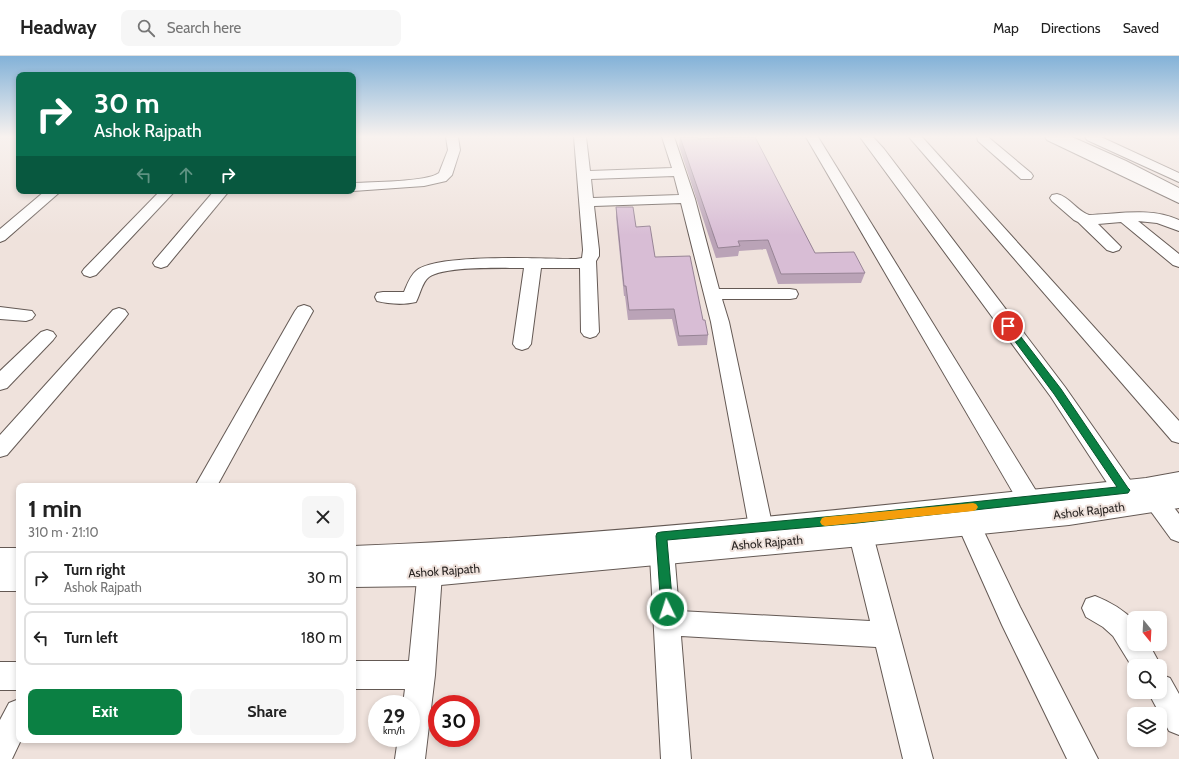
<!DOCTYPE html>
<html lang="en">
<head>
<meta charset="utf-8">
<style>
  :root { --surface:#fff; --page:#f6f6f6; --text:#222; --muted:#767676; --line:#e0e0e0; --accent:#0b8043 }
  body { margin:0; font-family:Cabin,sans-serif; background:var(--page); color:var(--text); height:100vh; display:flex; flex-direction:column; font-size:15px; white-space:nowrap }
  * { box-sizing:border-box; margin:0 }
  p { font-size:13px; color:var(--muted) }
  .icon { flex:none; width:22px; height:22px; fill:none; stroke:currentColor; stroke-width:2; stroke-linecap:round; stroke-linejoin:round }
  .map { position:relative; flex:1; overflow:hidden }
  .panel { position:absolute; left:16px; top:427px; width:340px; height:260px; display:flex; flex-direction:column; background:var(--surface); border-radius:8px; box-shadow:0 2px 6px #0003 }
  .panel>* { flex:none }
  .hud { position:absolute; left:16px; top:16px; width:340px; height:122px; border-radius:8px; box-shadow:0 2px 6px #0003; background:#0b6e4f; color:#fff; overflow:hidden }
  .needle { width:26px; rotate:162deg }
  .fabs { position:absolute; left:1127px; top:555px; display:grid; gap:8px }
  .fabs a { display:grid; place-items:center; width:40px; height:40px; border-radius:8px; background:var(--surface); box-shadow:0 2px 6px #0003; font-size:20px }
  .speed { position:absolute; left:368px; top:639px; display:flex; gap:8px; font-size:20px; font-weight:700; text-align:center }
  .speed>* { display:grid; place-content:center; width:52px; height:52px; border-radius:50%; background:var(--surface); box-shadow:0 2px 6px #0003; line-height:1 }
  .speed small { font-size:10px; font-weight:400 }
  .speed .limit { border:6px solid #d22; background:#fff; color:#111 }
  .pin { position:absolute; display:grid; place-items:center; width:34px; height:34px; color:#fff; margin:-17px; border:2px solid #fff; border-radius:50%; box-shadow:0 1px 4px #0007 }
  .me { position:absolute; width:44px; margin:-22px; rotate:356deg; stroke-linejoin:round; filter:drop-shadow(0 0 3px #0008) }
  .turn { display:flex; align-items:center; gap:14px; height:84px; padding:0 12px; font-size:18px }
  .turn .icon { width:52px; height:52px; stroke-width:2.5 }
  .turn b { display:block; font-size:28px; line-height:34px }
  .lanes { display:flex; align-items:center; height:38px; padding:0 12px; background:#0003; justify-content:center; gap:20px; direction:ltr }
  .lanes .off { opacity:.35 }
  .round { display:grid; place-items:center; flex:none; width:42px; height:42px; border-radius:8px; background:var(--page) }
  .overview { display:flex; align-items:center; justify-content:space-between; height:68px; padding:0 12px }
  h1 { font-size:24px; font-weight:700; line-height:30px }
  .button { display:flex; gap:8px; margin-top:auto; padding:8px 12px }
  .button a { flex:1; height:46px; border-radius:8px; background:var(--accent); color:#fff; font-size:16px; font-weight:700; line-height:46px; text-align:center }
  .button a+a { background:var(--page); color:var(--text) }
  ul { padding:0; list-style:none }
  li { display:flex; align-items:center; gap:12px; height:54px; margin:0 8px 6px; padding:0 4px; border:2px solid var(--line); border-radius:8px }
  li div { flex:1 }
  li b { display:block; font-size:15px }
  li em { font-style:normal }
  header { display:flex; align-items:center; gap:24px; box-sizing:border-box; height:56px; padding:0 20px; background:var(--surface); border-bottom:1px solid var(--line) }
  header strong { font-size:19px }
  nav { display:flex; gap:22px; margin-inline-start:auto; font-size:14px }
  .search { width:280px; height:36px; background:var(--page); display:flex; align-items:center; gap:10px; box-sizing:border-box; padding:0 14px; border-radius:8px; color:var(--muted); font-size:15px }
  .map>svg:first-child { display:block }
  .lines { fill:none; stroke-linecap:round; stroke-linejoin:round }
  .minor-casing { stroke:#645954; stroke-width:2 }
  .major-casing { stroke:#645954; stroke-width:2 }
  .minor { fill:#fff; fill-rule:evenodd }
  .major { fill:#fff; fill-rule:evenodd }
  .wall { fill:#baa3b7 }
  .building { fill:#d8bdd5; stroke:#978495 }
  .route { fill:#0b8043; stroke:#07532c }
  .slow { fill:#f59e0b }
  .labels { text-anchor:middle; stroke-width:4; stroke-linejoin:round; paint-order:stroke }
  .street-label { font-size:12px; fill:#2a2523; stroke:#efe2dc }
</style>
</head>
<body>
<header>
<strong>Headway</strong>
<div class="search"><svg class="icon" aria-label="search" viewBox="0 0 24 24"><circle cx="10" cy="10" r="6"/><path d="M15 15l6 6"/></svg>Search here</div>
<nav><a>Map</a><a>Directions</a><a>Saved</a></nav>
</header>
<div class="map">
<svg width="1179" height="703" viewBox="0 0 1179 703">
  <rect width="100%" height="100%" fill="#efe2dc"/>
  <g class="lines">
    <!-- minor casing -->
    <g class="minor-casing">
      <g id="minor">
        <path d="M446,81H458L460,94L452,119L446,125L424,130L353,135H352L353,127C370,126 427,126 439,117L448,94Z"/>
        <path d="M574,81H586L590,115L672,112L662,81H674L695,143L719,233H790L796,234L798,238L796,242L790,243H722L729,266L776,487L772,494L764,497L756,494L752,487L711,266L681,147L594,150L599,194V200L596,205L599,276L596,280L590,282L584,280L581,276L580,212H541L531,288L528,292L522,294L516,292L513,288L524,212C503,212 445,210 429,221C422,226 420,239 416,246C404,249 389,248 377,245L375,241L377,237L383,236H404C407,229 410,220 416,215C436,197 546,203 576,203L582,202L583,194ZM674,120L679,139L593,142L591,123Z"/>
        <path d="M806,81H818L1038,438L1041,445L1038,452L1030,454L1022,452Z"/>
        <path d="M860,81H873L884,93L1065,331L1133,428L1136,435L1133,442L1125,444L1117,442L1051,341Z"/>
        <path d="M909,81H922L1179,365V387L1172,385Z"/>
        <path d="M977,81H988L1031,117L1033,120L1031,123H1021L978,85Z"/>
        <path d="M1045,81H1061L1179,138V147L1047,84Z"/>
        <path d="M1085,81H1101L1179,117V126L1087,84Z"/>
        <path d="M45,135H61L5,184L0,186V173Z"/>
        <path d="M160,135H175L96,219L90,221L84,219L82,216L84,213Z"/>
        <path d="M214,135H229L167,210L161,212L155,210L153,207L155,204Z"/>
        <path d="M1057,138C1070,141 1077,155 1089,159C1119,158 1151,151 1179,164V175L1157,167L1138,165L1179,198V211L1173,209L1121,166L1098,168L1121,191L1119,194L1113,196L1107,194L1078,166L1074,164L1052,145L1050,142L1052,139Z"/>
        <path d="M304,249L310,251L313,255L217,430H195L295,255L298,251Z"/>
        <path d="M0,251L32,255L35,259L32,263L26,265L0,263Z"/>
        <path d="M119,252L125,254L128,258L125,262L7,399L0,401V379L113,254Z"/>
        <path d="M47,274L53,276L56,280L53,284L7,332L0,334V315L41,276Z"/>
        <path d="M1147,424L1155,427L1179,458V486L1171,483L1139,439L1136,433L1139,427Z"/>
        <path d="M969,458L977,461L1020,551L1098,703H1067L1002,569L957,468L961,461Z"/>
        <path d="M861,469L869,472L873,479L933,703H903L876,591L681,580L691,703H661L649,482L653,475L661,472L669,475L673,482L679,555L870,565L849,479L853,472Z"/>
        <path d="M431,492L440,495L443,503L435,619L425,703H395L398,682H411V648H403L405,633H353V605H409L419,503L422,495Z"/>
        <path d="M1095,540C1110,546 1123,553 1134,565V588H1149L1161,610L1160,611V610H1134V614L1113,580L1103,571L1086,561L1082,552L1086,543Z"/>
        <rect x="0" y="606" width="19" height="28"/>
        <path d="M1160,618L1170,622L1179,638V679L1169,675L1148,636H1160Z"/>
        <path d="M19,643V684H21L12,703H0V664L9,647Z"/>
      </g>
    </g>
    <!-- major casing -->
    <g class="major-casing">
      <g id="major">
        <path d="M1054,81H1072L1126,105L1179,132V143L1174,141L1116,111L1056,84Z"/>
        <path d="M1179,416V452L1069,469L861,490L430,530L353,531V490C618,480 882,449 1146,422Z"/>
        <rect x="0" y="492" width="19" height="43"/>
      </g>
    </g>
    <!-- minor -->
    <use href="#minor" class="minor"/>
    <!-- major -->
    <use href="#major" class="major"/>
  </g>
  <!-- wall -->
  <g class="wall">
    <path d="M680,81L698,83L735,81H755L815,197L865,217L861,227L778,228L766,193L739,195L738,200L716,202L679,90Z"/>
    <path d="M616,151L636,171L655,201L703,264L708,279L707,289L678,290L672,263L628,264L625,240H624L616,161Z"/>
  </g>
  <!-- building -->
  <g class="building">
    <path d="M680,81H697L698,83L737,81H755L815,197L854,196L865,217L781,218L768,184L738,185L740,190L718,192Z"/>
    <path d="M616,151H633L636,171L650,170L655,201L690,200L703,264H705L708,279L679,280L674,253L629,254L626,230H624Z"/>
  </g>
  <!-- sky -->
  <linearGradient id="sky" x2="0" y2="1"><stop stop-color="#83b2d8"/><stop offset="0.45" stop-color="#f8f2ef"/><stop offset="1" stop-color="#f8f2ef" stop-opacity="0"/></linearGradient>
  <rect width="1179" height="179" fill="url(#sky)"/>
  <!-- route -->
  <path class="route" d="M1008,267L1011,268L1061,333L1128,432L1130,434L1128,437L857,467L667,484L673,553L671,557L667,558L663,557L661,553L656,480L657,477L661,476L857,458L1117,431L1054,338L1005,272L1004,270Z"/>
  <!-- slow -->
  <path class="slow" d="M973,447L976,448L978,451L976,454L973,455L825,470L822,469L820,466L822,462L825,461Z"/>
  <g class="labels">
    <!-- street labels -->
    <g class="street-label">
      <text transform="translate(1089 455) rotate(-7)" y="4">Ashok Rajpath</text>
      <text transform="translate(767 487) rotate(-5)" y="4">Ashok Rajpath</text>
      <text transform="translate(444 515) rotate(-4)" y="4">Ashok Rajpath</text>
    </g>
  </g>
</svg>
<div class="fabs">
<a><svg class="needle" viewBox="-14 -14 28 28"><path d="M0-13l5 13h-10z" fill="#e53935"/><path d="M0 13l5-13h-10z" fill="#767676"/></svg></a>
<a><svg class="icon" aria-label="search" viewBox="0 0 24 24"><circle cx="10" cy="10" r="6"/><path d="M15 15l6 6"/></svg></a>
<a><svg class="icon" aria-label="layers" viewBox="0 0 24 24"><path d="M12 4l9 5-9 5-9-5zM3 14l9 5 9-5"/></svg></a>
</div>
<div class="speed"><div>29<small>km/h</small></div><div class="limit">30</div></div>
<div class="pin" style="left:1008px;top:270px;background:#d93025"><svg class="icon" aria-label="arrive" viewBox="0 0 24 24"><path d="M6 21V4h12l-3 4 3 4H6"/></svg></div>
<svg class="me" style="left:667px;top:553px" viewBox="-20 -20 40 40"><circle r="17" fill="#0b8043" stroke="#fff" stroke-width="3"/><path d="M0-11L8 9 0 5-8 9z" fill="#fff"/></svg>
<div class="hud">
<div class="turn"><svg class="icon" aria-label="right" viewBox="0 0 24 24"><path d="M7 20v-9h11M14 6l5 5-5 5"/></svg><div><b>30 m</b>Ashok Rajpath</div></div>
<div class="lanes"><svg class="icon off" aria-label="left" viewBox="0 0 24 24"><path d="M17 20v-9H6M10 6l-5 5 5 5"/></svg><svg class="icon off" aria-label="ahead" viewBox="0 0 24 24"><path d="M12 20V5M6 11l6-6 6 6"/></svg><svg class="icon" aria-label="right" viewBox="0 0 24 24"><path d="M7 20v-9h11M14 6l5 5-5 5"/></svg></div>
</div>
<section class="panel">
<div class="overview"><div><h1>1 min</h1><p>310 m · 21:10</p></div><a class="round"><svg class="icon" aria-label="close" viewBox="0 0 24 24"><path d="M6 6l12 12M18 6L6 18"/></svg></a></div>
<ul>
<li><svg class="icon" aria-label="right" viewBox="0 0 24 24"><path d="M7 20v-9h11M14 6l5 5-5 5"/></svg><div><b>Turn right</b><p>Ashok Rajpath</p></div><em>30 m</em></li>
<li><svg class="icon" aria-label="left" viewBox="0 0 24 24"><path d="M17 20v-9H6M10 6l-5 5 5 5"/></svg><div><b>Turn left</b></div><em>180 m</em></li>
</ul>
<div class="button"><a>Exit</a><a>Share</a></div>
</section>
</div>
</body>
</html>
